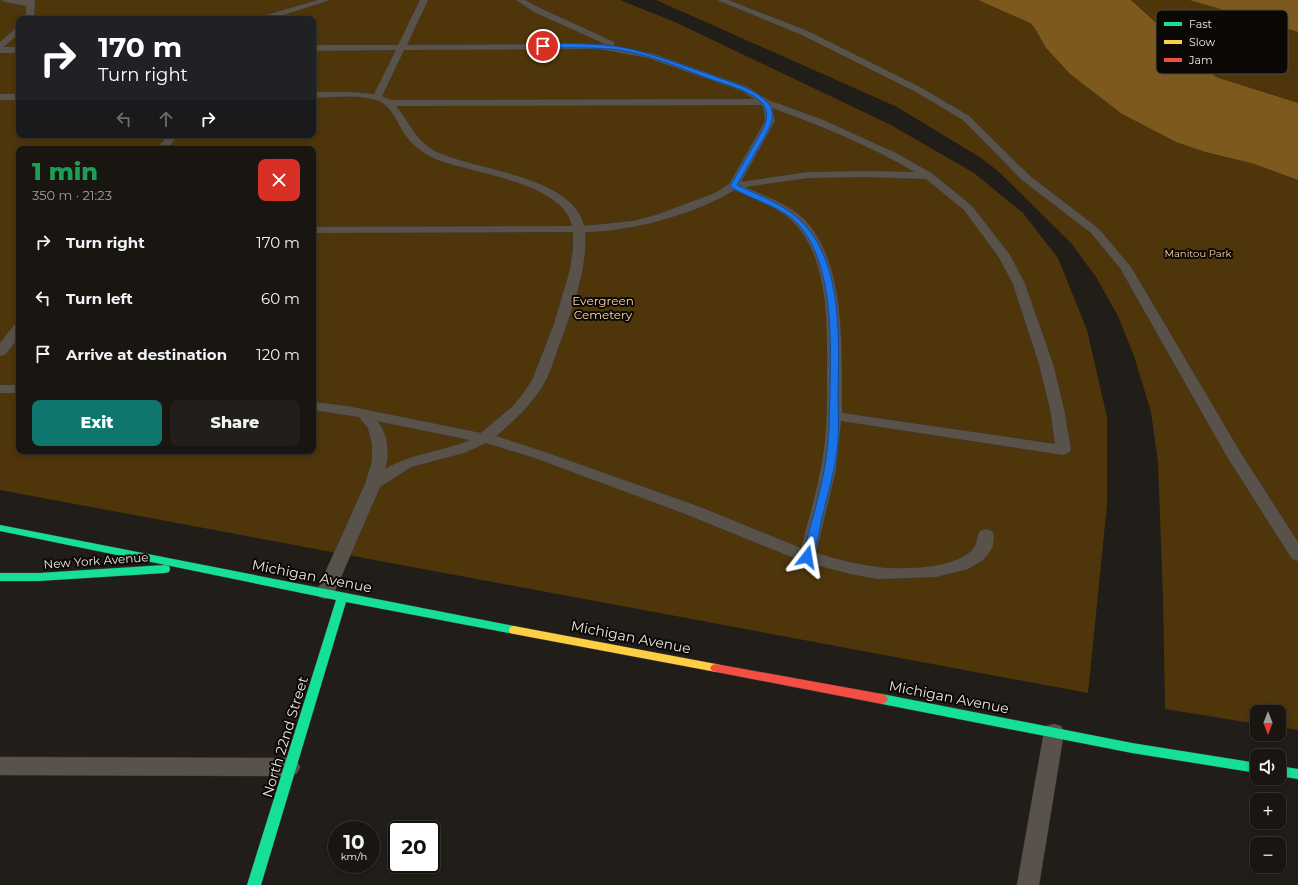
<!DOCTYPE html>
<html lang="en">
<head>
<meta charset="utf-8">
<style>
  :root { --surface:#191612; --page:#221f1b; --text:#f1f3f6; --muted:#9f9f9f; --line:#373532; --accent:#0f766e }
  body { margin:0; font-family:Montserrat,sans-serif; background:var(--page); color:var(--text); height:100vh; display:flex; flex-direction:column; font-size:15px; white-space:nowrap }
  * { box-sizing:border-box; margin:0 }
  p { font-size:13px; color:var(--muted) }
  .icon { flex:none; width:22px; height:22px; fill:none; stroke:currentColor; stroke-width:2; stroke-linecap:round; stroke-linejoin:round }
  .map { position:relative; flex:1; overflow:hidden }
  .panel { position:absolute; left:16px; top:146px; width:300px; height:308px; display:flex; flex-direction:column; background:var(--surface); border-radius:8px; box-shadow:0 2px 6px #0003,0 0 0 1px var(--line) }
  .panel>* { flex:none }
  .hud { position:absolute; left:16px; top:16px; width:300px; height:122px; border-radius:8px; box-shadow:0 2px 6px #0003,0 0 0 1px var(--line); background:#202124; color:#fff; overflow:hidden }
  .needle { width:26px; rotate:180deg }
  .tools { position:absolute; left:1250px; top:705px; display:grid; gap:8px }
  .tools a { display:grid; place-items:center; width:36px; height:36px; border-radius:8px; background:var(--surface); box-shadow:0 2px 6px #0003,0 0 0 1px var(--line); font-size:20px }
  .speed { position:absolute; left:328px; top:821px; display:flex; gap:8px; font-size:20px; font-weight:700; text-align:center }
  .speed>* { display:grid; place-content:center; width:52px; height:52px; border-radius:50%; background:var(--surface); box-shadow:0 2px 6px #0003,0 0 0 1px var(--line); line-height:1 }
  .speed small { font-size:10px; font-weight:400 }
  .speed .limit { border:2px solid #111; border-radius:6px; background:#fff; color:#111 }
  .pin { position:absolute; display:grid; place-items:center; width:34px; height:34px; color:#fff; margin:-17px; border:2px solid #fff; border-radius:50%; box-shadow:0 1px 4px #0007 }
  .me { position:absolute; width:44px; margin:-22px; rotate:14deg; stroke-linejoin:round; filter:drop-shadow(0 0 3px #0008) }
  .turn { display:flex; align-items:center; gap:14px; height:84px; padding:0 16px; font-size:18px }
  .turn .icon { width:52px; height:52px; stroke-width:2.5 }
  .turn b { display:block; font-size:28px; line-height:34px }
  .lanes { display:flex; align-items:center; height:38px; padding:0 16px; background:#0003; justify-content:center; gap:20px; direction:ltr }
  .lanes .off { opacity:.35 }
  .round { display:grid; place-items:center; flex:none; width:42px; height:42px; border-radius:8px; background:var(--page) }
  .overview { display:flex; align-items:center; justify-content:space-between; height:68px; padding:0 16px }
  h1 { font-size:24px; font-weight:800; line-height:30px; color:#1e9e55 }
  .primary-button { display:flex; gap:8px; margin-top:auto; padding:8px 16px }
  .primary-button a { flex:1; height:46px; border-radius:8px; background:var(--accent); color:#fff; font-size:16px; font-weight:800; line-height:46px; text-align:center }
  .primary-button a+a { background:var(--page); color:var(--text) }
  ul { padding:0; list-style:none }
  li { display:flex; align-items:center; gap:12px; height:56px; padding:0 16px }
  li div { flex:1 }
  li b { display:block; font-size:15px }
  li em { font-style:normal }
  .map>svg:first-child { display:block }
  .green { fill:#4e350a; fill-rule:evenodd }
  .water { fill:#7e591d }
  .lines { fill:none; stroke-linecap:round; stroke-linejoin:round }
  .lane-casing { stroke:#3c3935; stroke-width:1 }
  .fast-casing { stroke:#3c3935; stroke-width:1 }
  .slow-casing { stroke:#3c3935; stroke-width:1 }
  .jam-casing { stroke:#3c3935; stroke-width:1 }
  .lane { fill:#59524a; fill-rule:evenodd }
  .fast { fill:#16e098; fill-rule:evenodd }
  .slow { fill:#ffcf43; fill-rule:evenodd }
  .jam { fill:#f24e42; fill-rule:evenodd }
  .route { fill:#1a73e8; stroke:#114b97 }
  .labels { text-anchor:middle; stroke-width:4; stroke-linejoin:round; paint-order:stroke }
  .far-park-label { font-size:10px; fill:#fcd8a7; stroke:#0b0805 }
  .park-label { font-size:12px; fill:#fcd8a7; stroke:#0b0805 }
  .street-label { font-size:12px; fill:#ebe6df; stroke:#0b0805 }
  .near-street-label { font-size:14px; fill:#ebe6df; stroke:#0b0805 }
  .key { fill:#0b0805; stroke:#4e4b46; stroke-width:1 }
  .key-label { font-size:11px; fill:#ebe6df }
</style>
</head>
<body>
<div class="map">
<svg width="1298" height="885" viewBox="0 0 1298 885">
  <rect width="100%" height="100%" fill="#211d18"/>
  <!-- green -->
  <g class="green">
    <path d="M0,0H620L675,22L891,125L974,173L1023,213L1058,258L1087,330L1107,417V505L1088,693L0,490ZM19,19H313V135H19ZM19,149H313V451H19Z"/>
    <path d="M656,0H978L1030,23L1034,27L1046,48L1070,74L1122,114L1176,142L1205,152L1251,163L1298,180V730L1279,727V712H1257V724L1165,709L1163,597L1158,462L1151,412L1134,356L1118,316L1096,277L1071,243L999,172L981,158L897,107Z"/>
    <path d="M1131,0H1189L1298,32V103L1216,77Z"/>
  </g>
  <!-- water -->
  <g class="water">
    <path d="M978,0H1131L1216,77L1298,103V180L1251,163L1205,152L1176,142L1122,114L1070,74L1046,48L1034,27L1030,23Z"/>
    <path d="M1189,0H1298V32Z"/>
  </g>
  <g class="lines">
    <!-- lane casing -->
    <g class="lane-casing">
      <g id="lane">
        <path d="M1,0H35L34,19H26V6L5,2Z"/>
        <path d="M318,0H330L271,19H259L260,17Z"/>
        <path d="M420,0H428L407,45L605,44L534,12L516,0H525L540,8L614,42V46L654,54L748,87L768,100L821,119L896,153L933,174L972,206L1010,255L1025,284L1053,364L1064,409L1071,450L1068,453L1063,455L841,421L836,470L816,553C836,559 856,564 877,567C900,570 955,569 972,550C978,544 976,538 980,531L986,529L992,531L994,535L993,546L991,550L983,560L968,569L936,577L878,579L850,574L801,561L688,515L535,458L486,443L464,453L411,467L380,487L334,593L331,597L325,599L319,597L316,593L365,484L372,461V445L368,428L359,417L313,410V402L347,406L481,433L514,405L525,391L533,378L554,324L570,270L573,249V232L313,233V227L572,226C564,183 472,173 438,160C426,155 415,148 407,137C398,126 393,107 379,101C360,94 334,97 313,98V92H350L374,94L396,50L313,51V45H398ZM599,49L648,58L742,91L754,99L390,100L382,96L404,50ZM762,105L764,111L765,121L729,184L715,193L656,215L633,221L584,226C572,174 472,171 433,150C415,139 409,122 396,106ZM772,108C822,126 870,146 915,172L868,171L808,172L741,182L775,121ZM868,177L926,179L964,210L998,256L1013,284L1039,364L1050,409L1055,444L842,413C841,354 848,265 804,219C788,204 765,196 745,187L808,178ZM734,190C755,200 782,208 797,226C831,266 827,334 827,384C827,408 827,432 823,456C818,488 809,518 801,548L700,507L545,452L496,436C513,422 530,406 542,387C549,376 553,363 557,351C570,316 588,270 585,232C629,232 697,214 734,190ZM377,421L470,440C442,452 412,453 385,469C390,454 388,433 377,421Z"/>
        <path d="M717,0H728L808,31L922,88L969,116L1030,176L1099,229L1131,267L1242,455L1298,542V561L1292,559L1226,455L1120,268L1091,233L1022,180L963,120L916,92L802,35Z"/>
        <path d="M16,28H19V34L3,47H19V53H0V42Z"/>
        <rect x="0" y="94" width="19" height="6"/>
        <path d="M168,135H178L167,149H157Z"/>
        <path d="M19,324V337L5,355L0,356V343L14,325Z"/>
        <rect x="0" y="385" width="19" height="8"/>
        <path d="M1054,724L1061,726L1064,732L1039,885H1017L1044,732L1047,726Z"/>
        <path d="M0,757L290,758L297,761L300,767L297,773L290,776L0,775Z"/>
      </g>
    </g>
    <!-- fast casing -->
    <g class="fast-casing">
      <g id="fast">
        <path d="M0,525L514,626L518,627L519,630L518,633L514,634L346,602L261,885H247L336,600L0,531Z"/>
        <path d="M165,565L169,566L170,569L169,572L165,573L39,581H0V573H39Z"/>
        <path d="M882,694L1132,743L1257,763V773L1132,753L882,704L878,702L876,699L878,696Z"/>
        <path d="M1279,766L1298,769V779L1279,776Z"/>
      </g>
    </g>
    <!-- slow casing -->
    <g class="slow-casing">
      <path id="slow" d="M514,626L716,664L720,665L722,668L720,671L716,672L514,634L510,633L509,630L510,627Z"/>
    </g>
    <!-- jam casing -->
    <g class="jam-casing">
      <path id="jam" d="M716,664L882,694L886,696L888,699L886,702L882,704L716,672L712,671L710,668L712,665Z"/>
    </g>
    <!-- lane -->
    <use href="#lane" class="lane"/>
    <!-- fast -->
    <use href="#fast" class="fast"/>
    <!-- slow -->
    <use href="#slow" class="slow"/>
    <!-- jam -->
    <use href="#jam" class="jam"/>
  </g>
  <!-- route -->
  <path class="route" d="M542,45C562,42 600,44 621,47C652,53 681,65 711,75C729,82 752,87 766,101C775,109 773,119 769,129L737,185C765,198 794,208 812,234C842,276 839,343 838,393C838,409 839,425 838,441C836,467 828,493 822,518C819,531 817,548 811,559H804L802,557C812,519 825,480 828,442C830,426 829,409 830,393C831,343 834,263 798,224C785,210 763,203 746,195C741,192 734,190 730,186L763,129C767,121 769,111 762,103C750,90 724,84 707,78C678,67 650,55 620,50C594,47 569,48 543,48L542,47Z"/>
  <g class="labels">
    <!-- far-park labels -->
    <g class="far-park-label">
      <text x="1198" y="257">Manitou Park</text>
    </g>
    <!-- park labels -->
    <g class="park-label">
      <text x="603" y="305">Evergreen<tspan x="603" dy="14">Cemetery</tspan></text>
    </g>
    <!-- street labels -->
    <g class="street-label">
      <text transform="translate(96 561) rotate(-4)" y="4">New York Avenue</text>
    </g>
    <!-- near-street labels -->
    <g class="near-street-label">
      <text transform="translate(312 576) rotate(11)" y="5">Michigan Avenue</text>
      <text transform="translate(631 637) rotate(11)" y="5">Michigan Avenue</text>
      <text transform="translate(949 697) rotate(11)" y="5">Michigan Avenue</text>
      <text transform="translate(285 737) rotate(-73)" y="5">North 22nd Street</text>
    </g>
  </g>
  <!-- legend -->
  <rect x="1156" y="10" width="132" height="64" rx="6" class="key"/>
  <rect x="1164" y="22" width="18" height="4" fill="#16e098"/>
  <rect x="1164" y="40" width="18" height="4" fill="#ffcf43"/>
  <rect x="1164" y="58" width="18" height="4" fill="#f24e42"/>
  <g class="key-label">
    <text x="1189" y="28">Fast</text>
    <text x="1189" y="46">Slow</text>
    <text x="1189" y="64">Jam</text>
  </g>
</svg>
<div class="tools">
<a><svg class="needle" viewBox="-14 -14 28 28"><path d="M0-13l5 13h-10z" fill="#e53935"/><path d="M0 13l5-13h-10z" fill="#9f9f9f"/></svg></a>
<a><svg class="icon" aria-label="sound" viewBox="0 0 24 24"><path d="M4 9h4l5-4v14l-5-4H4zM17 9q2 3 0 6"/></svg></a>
<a>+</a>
<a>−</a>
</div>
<div class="speed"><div>10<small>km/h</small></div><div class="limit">20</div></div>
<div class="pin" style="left:543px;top:46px;background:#d93025"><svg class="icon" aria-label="arrive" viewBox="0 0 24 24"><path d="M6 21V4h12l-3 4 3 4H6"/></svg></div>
<svg class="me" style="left:807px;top:557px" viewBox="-20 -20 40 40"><path d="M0-17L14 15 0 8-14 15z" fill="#1a73e8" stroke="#fff" stroke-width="4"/></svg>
<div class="hud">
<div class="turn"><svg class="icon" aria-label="right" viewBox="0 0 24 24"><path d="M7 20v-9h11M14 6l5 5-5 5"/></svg><div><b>170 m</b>Turn right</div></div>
<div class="lanes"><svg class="icon off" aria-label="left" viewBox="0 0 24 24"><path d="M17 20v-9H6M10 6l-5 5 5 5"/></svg><svg class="icon off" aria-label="ahead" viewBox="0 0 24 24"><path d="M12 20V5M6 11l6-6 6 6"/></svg><svg class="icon" aria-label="right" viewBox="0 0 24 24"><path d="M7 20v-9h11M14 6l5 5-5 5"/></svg></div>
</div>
<section class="panel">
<div class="overview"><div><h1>1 min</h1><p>350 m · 21:23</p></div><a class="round" style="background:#d93025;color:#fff"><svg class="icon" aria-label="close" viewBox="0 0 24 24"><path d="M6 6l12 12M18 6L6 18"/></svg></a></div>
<ul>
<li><svg class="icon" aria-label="right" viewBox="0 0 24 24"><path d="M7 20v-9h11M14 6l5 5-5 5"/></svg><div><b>Turn right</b></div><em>170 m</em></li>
<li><svg class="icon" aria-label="left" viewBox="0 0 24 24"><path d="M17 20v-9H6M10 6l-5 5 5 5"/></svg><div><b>Turn left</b></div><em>60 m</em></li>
<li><svg class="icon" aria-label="arrive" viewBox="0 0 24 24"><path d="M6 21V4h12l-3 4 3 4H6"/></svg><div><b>Arrive at destination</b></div><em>120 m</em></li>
</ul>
<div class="primary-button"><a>Exit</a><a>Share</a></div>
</section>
</div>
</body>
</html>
